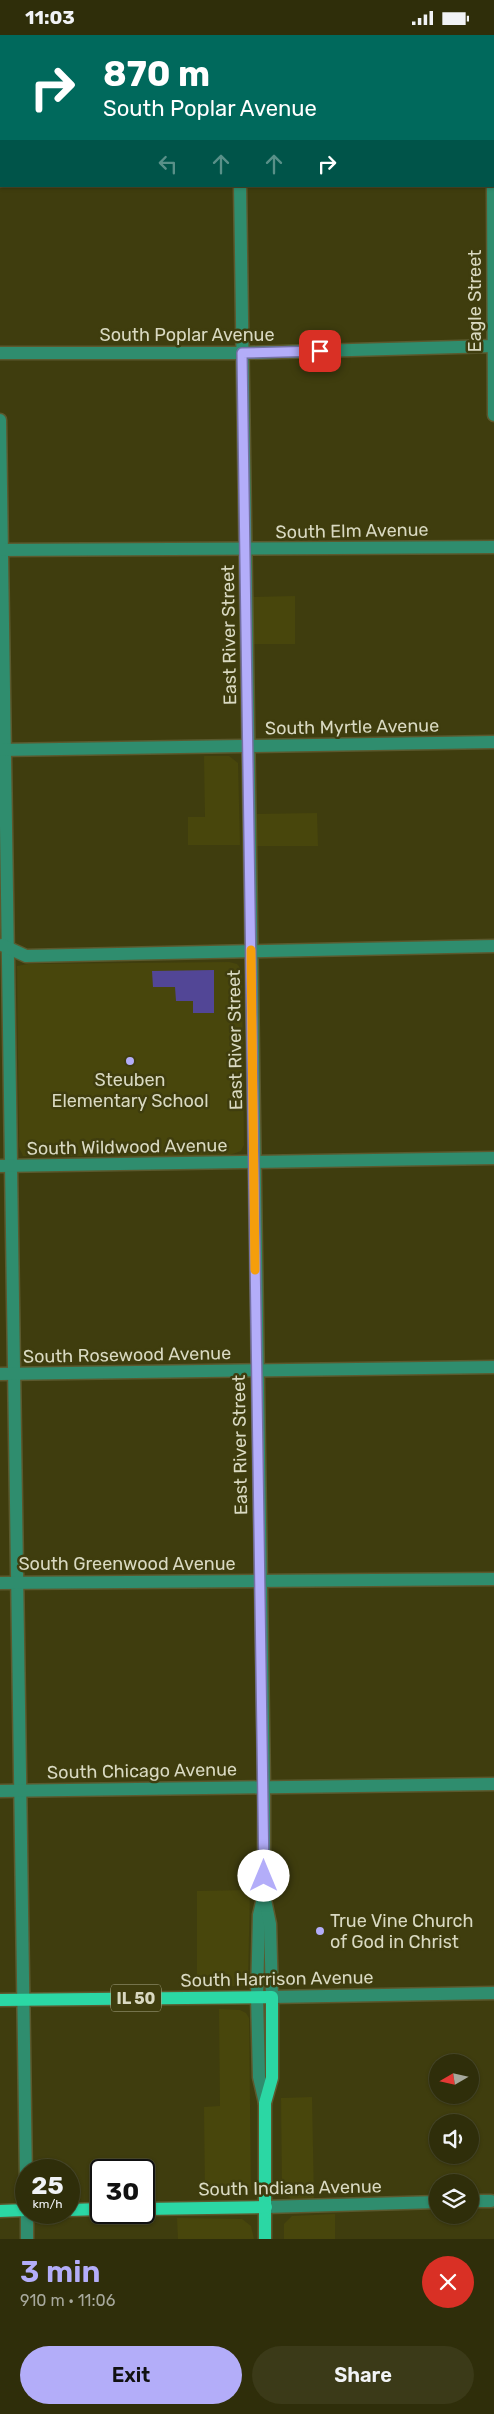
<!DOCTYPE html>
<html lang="en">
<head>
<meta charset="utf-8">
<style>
  :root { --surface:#2f2e0a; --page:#3b3a18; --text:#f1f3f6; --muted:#a7a89c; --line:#4a4a2b; --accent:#b3adf9 }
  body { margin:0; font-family:Rubik,sans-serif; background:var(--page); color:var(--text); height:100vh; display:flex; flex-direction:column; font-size:19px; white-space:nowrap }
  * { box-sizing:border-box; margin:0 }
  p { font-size:16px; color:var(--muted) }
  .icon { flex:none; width:28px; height:28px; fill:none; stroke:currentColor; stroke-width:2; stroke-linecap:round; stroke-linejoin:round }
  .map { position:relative; height:2204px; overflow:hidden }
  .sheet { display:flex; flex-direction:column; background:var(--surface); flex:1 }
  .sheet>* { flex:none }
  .banner { position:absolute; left:0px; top:0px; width:495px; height:152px; box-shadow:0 1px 4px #0004,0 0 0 1px var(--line); background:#00695c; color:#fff; overflow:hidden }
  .needle { width:32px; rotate:261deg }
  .tools { position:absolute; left:429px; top:2019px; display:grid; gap:10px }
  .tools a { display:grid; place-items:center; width:50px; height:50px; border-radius:50%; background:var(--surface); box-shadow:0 1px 4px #0004,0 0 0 1px var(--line); font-size:25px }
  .speed { position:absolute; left:15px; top:2124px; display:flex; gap:10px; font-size:25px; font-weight:700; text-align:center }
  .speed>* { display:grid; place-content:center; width:65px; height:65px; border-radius:50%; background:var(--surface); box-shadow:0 1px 4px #0004,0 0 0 1px var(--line); line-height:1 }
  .speed small { font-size:12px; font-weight:400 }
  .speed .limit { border:2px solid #111; border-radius:8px; background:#fff; color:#111 }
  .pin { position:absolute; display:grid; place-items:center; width:42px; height:42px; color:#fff; margin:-21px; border-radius:10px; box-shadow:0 2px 8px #0006 }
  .me { position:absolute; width:55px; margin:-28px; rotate:0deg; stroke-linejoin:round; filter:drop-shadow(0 0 4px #0008) }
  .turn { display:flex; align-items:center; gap:18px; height:105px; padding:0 20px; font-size:22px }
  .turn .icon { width:65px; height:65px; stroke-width:2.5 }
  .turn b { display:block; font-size:35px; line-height:42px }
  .lanes { display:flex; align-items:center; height:48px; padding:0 20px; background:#0003; justify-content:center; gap:25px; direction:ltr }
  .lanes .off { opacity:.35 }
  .round { display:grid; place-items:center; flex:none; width:52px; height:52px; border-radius:26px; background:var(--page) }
  .head { display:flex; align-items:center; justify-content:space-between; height:85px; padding:0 20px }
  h1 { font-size:30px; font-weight:600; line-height:38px; color:var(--accent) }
  .button { display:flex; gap:10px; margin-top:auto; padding:10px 20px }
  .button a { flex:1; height:58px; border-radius:30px; background:var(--accent); color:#111; font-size:20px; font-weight:600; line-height:58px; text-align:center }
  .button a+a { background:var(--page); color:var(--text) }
  .status { display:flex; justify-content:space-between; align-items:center; height:35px; padding:0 25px; background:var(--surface); direction:ltr }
  .status svg { height:14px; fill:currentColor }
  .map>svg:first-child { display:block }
  .built { fill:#48460c }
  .green { fill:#524696 }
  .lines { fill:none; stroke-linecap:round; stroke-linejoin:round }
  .minor-casing { stroke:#5b592e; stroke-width:15 }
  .major-casing { stroke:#5b592e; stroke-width:15 }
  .minor { stroke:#2f8d6e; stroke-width:12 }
  .major { stroke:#2bd7a4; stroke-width:12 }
  .route-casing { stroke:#7470a2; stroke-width:12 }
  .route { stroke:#b3adf9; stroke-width:9 }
  .slow { stroke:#f59e0b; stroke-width:9 }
  .poi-dot { fill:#b3adf9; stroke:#3f3d0e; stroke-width:2 }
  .labels { text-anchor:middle; stroke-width:5; stroke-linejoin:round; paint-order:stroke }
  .shield { fill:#3f3d0e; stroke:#abaa8b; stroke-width:1 }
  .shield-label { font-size:16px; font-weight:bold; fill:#d9d9c1 }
  .street-label { font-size:18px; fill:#d9d9c1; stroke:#3f3d0e }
  .poi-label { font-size:18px; fill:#d9d9c1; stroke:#3f3d0e }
</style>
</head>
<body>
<div class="status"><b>11:03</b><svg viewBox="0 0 49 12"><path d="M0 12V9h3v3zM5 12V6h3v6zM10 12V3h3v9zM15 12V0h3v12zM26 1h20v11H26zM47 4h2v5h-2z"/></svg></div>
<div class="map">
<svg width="494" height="2204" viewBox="0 0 494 2204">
  <rect width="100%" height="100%" fill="#3f3d0e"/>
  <!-- built -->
  <g class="built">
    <path d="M295,561V609H254L253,562Z"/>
    <path d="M204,721H229L238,728L240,810H188V782H205Z"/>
    <path d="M317,778L318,811H257L256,779Z"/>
    <path d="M229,927L237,929L241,934L242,942L244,1110L241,1116L227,1121H23L19,1112L17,931L28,929Z"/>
    <path d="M250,1855L248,1946L243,1951L197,1952V1856Z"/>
    <path d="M219,1974L240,1975L246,1978L249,1983L251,2155L246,2160H205L204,2072L220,2071Z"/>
    <path d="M312,2062L314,2165L291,2164L284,2158L282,2151L281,2063Z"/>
    <path d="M335,2179V2204H284V2189L292,2181Z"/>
    <path d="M177,2183L242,2184L251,2191L254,2204H178Z"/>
  </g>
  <!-- green -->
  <path class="green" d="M214,935V978H193V966H176L175,952H153L152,936Z"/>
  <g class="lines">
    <!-- minor casing -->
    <g class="minor-casing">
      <g id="minor">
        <path d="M238,0V1"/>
        <path d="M489,0V1"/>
        <path d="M0,121H1"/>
        <path d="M240,151L264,1752V1859L259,1880L257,1962L259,2042L265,2068"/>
        <path d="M493,151L494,380"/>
        <path d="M0,318H242L494,311"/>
        <path d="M0,385L26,2145"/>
        <path d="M0,515L494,512"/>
        <path d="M0,715L494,707"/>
        <path d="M2,910L26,921L494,911"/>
        <path d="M0,1131L494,1123"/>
        <path d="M0,1339L494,1332"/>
        <path d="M0,1548L494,1544"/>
        <path d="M0,1756L494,1749"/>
        <path d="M265,1865L270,1889L272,1962L494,1958"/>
        <path d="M470,2166H491"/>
        <path d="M266,2172L438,2167"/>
        <path d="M27,2178V2204"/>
      </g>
    </g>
    <!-- major casing -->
    <g class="major-casing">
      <g id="major">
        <path d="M0,1965L272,1962V2043L265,2068V2204"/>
        <path d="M144,2174L266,2172"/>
        <path d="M69,2175L101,2174"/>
        <path d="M0,2176L26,2175"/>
      </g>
    </g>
    <!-- minor -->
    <use href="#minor" class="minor"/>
    <!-- major -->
    <use href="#major" class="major"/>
  </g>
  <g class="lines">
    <!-- route casing -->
    <g class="route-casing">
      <path id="route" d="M264,1841L242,318L320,316"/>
    </g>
    <!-- route -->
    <use href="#route" class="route"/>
    <!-- slow -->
    <path class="slow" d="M251,915L255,1235"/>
  </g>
  <!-- markers -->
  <g class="poi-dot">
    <circle cx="130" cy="1026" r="5"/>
    <circle cx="320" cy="1896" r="5"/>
  </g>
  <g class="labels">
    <!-- shield labels -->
    <rect class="shield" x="111" y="1949.5" width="50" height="27" rx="4"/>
    <g class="shield-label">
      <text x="136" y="1969">IL 50</text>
    </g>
    <!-- street labels -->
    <g class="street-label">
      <text transform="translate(475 266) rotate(-90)" y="6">Eagle Street</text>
      <text x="187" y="306">South Poplar Avenue</text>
      <text transform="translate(352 496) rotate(-1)" y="6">South Elm Avenue</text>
      <text transform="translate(229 600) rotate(-91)" y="6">East River Street</text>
      <text transform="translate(352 692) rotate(-1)" y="6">South Myrtle Avenue</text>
      <text transform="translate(235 1005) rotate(-91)" y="6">East River Street</text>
      <text transform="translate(127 1112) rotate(-1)" y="6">South Wildwood Avenue</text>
      <text transform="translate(127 1320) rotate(-1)" y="6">South Rosewood Avenue</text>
      <text transform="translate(240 1410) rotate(-91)" y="6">East River Street</text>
      <text x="127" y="1535">South Greenwood Avenue</text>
      <text transform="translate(142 1736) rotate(-1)" y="6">South Chicago Avenue</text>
      <text transform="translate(277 1944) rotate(-1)" y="6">South Harrison Avenue</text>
      <text transform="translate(290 2153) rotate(-1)" y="6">South Indiana Avenue</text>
    </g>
    <!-- poi labels -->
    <g class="poi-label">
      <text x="130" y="1051">Steuben<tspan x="130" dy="21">Elementary School</tspan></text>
      <text x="330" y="1892" text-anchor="start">True Vine Church<tspan x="330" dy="21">of God in Christ</tspan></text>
    </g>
  </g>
</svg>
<div class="tools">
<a><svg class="needle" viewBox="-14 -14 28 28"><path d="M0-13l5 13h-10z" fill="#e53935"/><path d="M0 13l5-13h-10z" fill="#a7a89c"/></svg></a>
<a><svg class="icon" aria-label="sound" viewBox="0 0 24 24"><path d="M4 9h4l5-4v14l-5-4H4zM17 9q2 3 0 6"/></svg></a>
<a><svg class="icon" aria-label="layers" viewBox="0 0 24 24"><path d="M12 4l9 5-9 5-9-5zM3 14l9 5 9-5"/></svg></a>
</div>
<div class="speed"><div>25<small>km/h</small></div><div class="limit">30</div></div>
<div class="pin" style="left:320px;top:316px;background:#d93025"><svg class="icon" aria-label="arrive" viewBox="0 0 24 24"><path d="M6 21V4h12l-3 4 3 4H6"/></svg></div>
<svg class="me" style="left:264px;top:1841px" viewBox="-20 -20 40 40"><circle r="19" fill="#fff"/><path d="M0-13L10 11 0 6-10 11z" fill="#b3adf9"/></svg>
<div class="banner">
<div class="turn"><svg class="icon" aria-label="right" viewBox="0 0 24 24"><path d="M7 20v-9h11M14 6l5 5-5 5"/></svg><div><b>870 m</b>South Poplar Avenue</div></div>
<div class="lanes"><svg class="icon off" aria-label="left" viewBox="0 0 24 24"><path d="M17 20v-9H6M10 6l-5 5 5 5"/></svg><svg class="icon off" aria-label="ahead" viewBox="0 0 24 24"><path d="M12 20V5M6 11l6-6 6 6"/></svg><svg class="icon off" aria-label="ahead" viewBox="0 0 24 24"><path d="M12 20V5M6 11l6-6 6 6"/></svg><svg class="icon" aria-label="right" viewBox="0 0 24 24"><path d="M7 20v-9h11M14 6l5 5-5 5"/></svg></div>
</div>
</div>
<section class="sheet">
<div class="head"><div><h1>3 min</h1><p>910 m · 11:06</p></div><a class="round" style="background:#d93025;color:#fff"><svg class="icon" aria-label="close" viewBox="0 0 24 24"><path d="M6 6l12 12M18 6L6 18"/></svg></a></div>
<div class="button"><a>Exit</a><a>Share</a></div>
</section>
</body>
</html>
